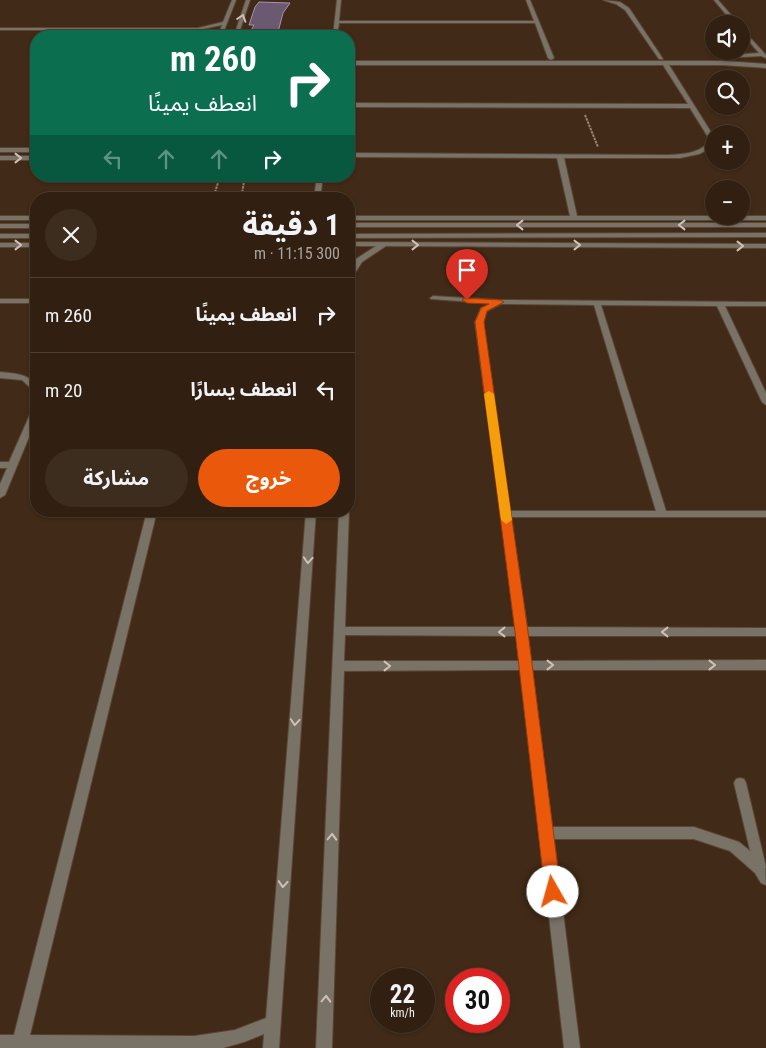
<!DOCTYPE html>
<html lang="ar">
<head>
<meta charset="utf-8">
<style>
  :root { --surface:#312011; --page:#3d2d1f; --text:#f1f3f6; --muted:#a8a39f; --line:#4c3e31; --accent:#ea580c }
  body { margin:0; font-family:"Roboto Condensed","Noto Sans Arabic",sans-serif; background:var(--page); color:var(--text); direction:rtl; height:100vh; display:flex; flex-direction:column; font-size:19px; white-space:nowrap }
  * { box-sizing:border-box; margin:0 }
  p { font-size:16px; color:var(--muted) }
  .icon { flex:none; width:28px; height:28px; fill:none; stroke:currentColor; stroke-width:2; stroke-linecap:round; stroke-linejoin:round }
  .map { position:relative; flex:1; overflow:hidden; direction:ltr }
  .side { position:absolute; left:30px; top:192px; width:325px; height:325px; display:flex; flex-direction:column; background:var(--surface); border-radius:20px; box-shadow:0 1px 4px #0004,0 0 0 1px var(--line); direction:rtl }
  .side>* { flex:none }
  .top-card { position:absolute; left:30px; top:30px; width:325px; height:152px; border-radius:20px; box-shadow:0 1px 4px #0004,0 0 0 1px var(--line); direction:rtl; background:#0b6e4f; color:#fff; overflow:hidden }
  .fabs { position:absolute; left:705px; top:15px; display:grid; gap:10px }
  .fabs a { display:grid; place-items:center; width:45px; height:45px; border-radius:50%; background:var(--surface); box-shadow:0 1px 4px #0004,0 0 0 1px var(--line); font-size:25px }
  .speed { position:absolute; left:370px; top:968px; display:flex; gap:10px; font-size:25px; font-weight:700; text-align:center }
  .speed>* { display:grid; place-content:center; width:65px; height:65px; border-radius:50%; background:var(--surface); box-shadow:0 1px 4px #0004,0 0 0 1px var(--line); line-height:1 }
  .speed small { font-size:12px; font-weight:400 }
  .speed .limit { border:8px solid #d22; background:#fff; color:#111 }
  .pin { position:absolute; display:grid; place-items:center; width:42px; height:42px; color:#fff; margin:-51px -21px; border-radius:50% 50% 50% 0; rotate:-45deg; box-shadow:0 0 5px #0007 }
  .pin .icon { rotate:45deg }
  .me { position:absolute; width:55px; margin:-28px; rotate:353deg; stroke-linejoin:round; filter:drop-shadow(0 0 4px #0008) }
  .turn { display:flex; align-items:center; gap:18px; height:105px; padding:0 15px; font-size:22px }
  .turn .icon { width:65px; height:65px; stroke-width:2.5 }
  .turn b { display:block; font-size:35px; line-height:42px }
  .lanes { display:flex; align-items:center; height:48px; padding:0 15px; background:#0003; justify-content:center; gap:25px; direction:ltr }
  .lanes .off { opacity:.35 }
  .round { display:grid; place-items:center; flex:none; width:52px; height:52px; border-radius:26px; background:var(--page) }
  .overview { display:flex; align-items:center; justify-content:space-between; height:85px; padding:0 15px }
  h1 { font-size:30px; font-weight:700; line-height:38px }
  .primary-button { display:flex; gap:10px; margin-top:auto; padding:10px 15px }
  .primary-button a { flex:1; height:58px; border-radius:30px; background:var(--accent); color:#fff; font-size:20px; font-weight:700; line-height:58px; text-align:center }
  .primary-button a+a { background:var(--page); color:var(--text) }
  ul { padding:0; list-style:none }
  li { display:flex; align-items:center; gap:15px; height:75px; padding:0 15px; border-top:1px solid var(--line) }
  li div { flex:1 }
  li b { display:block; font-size:19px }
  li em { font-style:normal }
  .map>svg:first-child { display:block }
  .building { fill:#6b5972; stroke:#a692ae }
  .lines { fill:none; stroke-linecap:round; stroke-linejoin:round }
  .service-casing { stroke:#5b4534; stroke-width:2 }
  .minor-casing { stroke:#5b4534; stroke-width:2 }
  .tertiary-casing { stroke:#5b4534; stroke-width:2 }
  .path { stroke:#948273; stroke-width:2; stroke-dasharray:2.5 1; stroke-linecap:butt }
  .service { fill:#797266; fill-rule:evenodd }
  .minor { fill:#797266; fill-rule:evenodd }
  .tertiary { fill:#797266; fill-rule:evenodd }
  .oneway { stroke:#cfc1b6 }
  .route { fill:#ea580c; stroke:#983908 }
  .slow { fill:#f59e0b }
</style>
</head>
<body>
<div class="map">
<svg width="766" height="1048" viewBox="0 0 766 1048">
  <rect width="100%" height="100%" fill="#412a17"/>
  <!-- building -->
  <path class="building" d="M259,2L290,3L283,13L277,36H248L254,25H249L255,7Z"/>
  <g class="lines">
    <!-- service casing -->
    <g class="service-casing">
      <g id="service">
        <path d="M433,296L500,300L503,302L500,304L431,299L430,298Z"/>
        <path d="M740,778L744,779L746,783L766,867L764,871L760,873L756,871L754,867L734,783L736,779Z"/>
      </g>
    </g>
    <!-- minor casing -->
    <g class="minor-casing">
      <g id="minor">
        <path d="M232,0H236L222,36H218L222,25L198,30H0V28H198L223,22Z"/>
        <path d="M246,0H250L238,36H234Z"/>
        <path d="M337,0H341L339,21H534L526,0H530L554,58L551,60L548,58L535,23H339L337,36H333Z"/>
        <path d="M603,0L620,2L629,8L663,59H659L625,10L616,4Z"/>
        <path d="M714,0H718L739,24H734Z"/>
        <path d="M741,28L766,55V58L761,56L726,58L728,55L759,53L741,32Z"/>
        <path d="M191,34L208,35L210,36H189Z"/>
        <path d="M349,61H723L766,64V68L723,65H669L714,137V143L709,149L699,154L680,158H564L577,216H766V220H349V216H570L557,158L349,157V153L668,155C683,154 697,154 708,143V137L690,108L349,107V103L688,104L663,65H349Z"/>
        <rect x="0" y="148" width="36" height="4"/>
        <rect x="0" y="156" width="36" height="4"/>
        <path d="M317,176H323L320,199H314Z"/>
        <rect x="0" y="216" width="36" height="4"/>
        <path d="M349,242L766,244V248L386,246L362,262L355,273L353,343L349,345V271L356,259L376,246H349Z"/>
        <rect x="0" y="243" width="36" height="4"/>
        <rect x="0" y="299" width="36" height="4"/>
        <path d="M500,300L766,302V306H725L766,393V405L762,402L717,306L601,305L666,511H766V517H511L527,627L766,628V636H528L531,661L766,660V670H532L552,827H694L739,842L765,863L766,885L761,883L755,873L730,851L694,839H554L580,1048H564L521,670L344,671L332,1048H316L339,511H349L345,627H516L475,322L481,308ZM501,304L594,305L656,511H510L483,322L487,311ZM345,635L517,636L520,661H344Z"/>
        <path d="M0,372C13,373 26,374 36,383V391L33,390L22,380L0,378Z"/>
        <path d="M36,407V420L5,495L0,498V484L7,468H0V462H9L32,410Z"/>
        <path d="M147,511H157L30,1035L194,1036L235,1030L266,1018L306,511H316L279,1048H263L264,1034L244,1042L223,1048H0V1035H14Z"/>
      </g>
    </g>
    <!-- tertiary casing -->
    <g class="tertiary-casing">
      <g id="tertiary">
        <rect x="349" y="223" width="417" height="4"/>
        <rect x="0" y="224" width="36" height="4"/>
        <path d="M766,233V237L349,238V234Z"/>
        <rect x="0" y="234" width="36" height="4"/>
      </g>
    </g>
    <!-- path -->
    <g class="path">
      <path d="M585,115L598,147"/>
      <path d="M213,199L220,176"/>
      <path d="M241,199L245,176"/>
    </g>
    <!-- service -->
    <use href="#service" class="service"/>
    <!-- minor -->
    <use href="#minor" class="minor"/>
    <!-- tertiary -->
    <use href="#tertiary" class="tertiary"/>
  </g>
  <!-- one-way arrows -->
  <defs><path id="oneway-chevron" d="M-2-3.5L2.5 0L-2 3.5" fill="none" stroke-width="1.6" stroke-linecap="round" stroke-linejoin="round" transform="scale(1.25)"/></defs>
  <g class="oneway">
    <use href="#oneway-chevron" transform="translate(242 18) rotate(-72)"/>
    <use href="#oneway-chevron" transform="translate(18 158)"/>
    <use href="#oneway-chevron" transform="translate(520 225) rotate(180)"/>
    <use href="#oneway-chevron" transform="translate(682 225) rotate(180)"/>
    <use href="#oneway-chevron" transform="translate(18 245)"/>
    <use href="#oneway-chevron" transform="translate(415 245)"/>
    <use href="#oneway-chevron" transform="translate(577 245)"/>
    <use href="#oneway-chevron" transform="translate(740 246)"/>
    <use href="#oneway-chevron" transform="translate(308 560) rotate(94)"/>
    <use href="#oneway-chevron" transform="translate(502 632) rotate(-180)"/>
    <use href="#oneway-chevron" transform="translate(665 632) rotate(-180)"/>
    <use href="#oneway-chevron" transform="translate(550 665)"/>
    <use href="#oneway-chevron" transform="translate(712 665)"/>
    <use href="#oneway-chevron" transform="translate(387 666)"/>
    <use href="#oneway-chevron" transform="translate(295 722) rotate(94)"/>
    <use href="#oneway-chevron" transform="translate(332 837) rotate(-88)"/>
    <use href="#oneway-chevron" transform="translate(283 884) rotate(94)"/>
    <use href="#oneway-chevron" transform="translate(326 999) rotate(-88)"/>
  </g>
  <!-- route -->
  <path class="route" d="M464,298L500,300L504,302L487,311L484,322L528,632L561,892L559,897L553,900L548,897L545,892L515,632L475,322L481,308L489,304L467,303L462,300Z"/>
  <!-- slow -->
  <path class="slow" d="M489,391L494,394L512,520L506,524L501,520L484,394Z"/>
</svg>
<div class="fabs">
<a><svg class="icon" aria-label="sound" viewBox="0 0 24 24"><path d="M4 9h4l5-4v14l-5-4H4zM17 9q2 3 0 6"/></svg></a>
<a><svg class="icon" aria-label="search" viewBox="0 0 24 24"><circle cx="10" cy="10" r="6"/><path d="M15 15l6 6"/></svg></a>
<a>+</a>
<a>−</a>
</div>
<div class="speed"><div>22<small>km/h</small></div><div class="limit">30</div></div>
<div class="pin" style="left:467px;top:300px;background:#d93025"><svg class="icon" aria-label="arrive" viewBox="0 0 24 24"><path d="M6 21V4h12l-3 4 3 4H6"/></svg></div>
<svg class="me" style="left:553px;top:892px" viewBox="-20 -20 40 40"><circle r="19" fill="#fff"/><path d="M0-13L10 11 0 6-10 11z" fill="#ea580c"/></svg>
<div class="top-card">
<div class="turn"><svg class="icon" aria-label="right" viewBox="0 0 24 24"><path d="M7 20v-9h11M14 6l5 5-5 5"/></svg><div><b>260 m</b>انعطف يمينًا</div></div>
<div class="lanes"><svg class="icon off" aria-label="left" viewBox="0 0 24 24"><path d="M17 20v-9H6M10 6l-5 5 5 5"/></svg><svg class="icon off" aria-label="ahead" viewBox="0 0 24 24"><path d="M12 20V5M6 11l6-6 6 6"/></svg><svg class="icon off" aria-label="ahead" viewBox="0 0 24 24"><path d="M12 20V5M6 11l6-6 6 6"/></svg><svg class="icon" aria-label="right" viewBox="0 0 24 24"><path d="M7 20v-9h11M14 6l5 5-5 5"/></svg></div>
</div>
<section class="side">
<div class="overview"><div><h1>1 دقيقة</h1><p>300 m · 11:15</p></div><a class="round"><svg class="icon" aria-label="close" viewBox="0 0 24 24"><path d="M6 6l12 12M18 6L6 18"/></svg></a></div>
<ul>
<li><svg class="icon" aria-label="right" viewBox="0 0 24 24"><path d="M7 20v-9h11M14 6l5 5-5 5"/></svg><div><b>انعطف يمينًا</b></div><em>260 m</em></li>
<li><svg class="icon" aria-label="left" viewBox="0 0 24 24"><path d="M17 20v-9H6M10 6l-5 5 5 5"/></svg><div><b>انعطف يسارًا</b></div><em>20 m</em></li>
</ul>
<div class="primary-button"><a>خروج</a><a>مشاركة</a></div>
</section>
</div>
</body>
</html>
